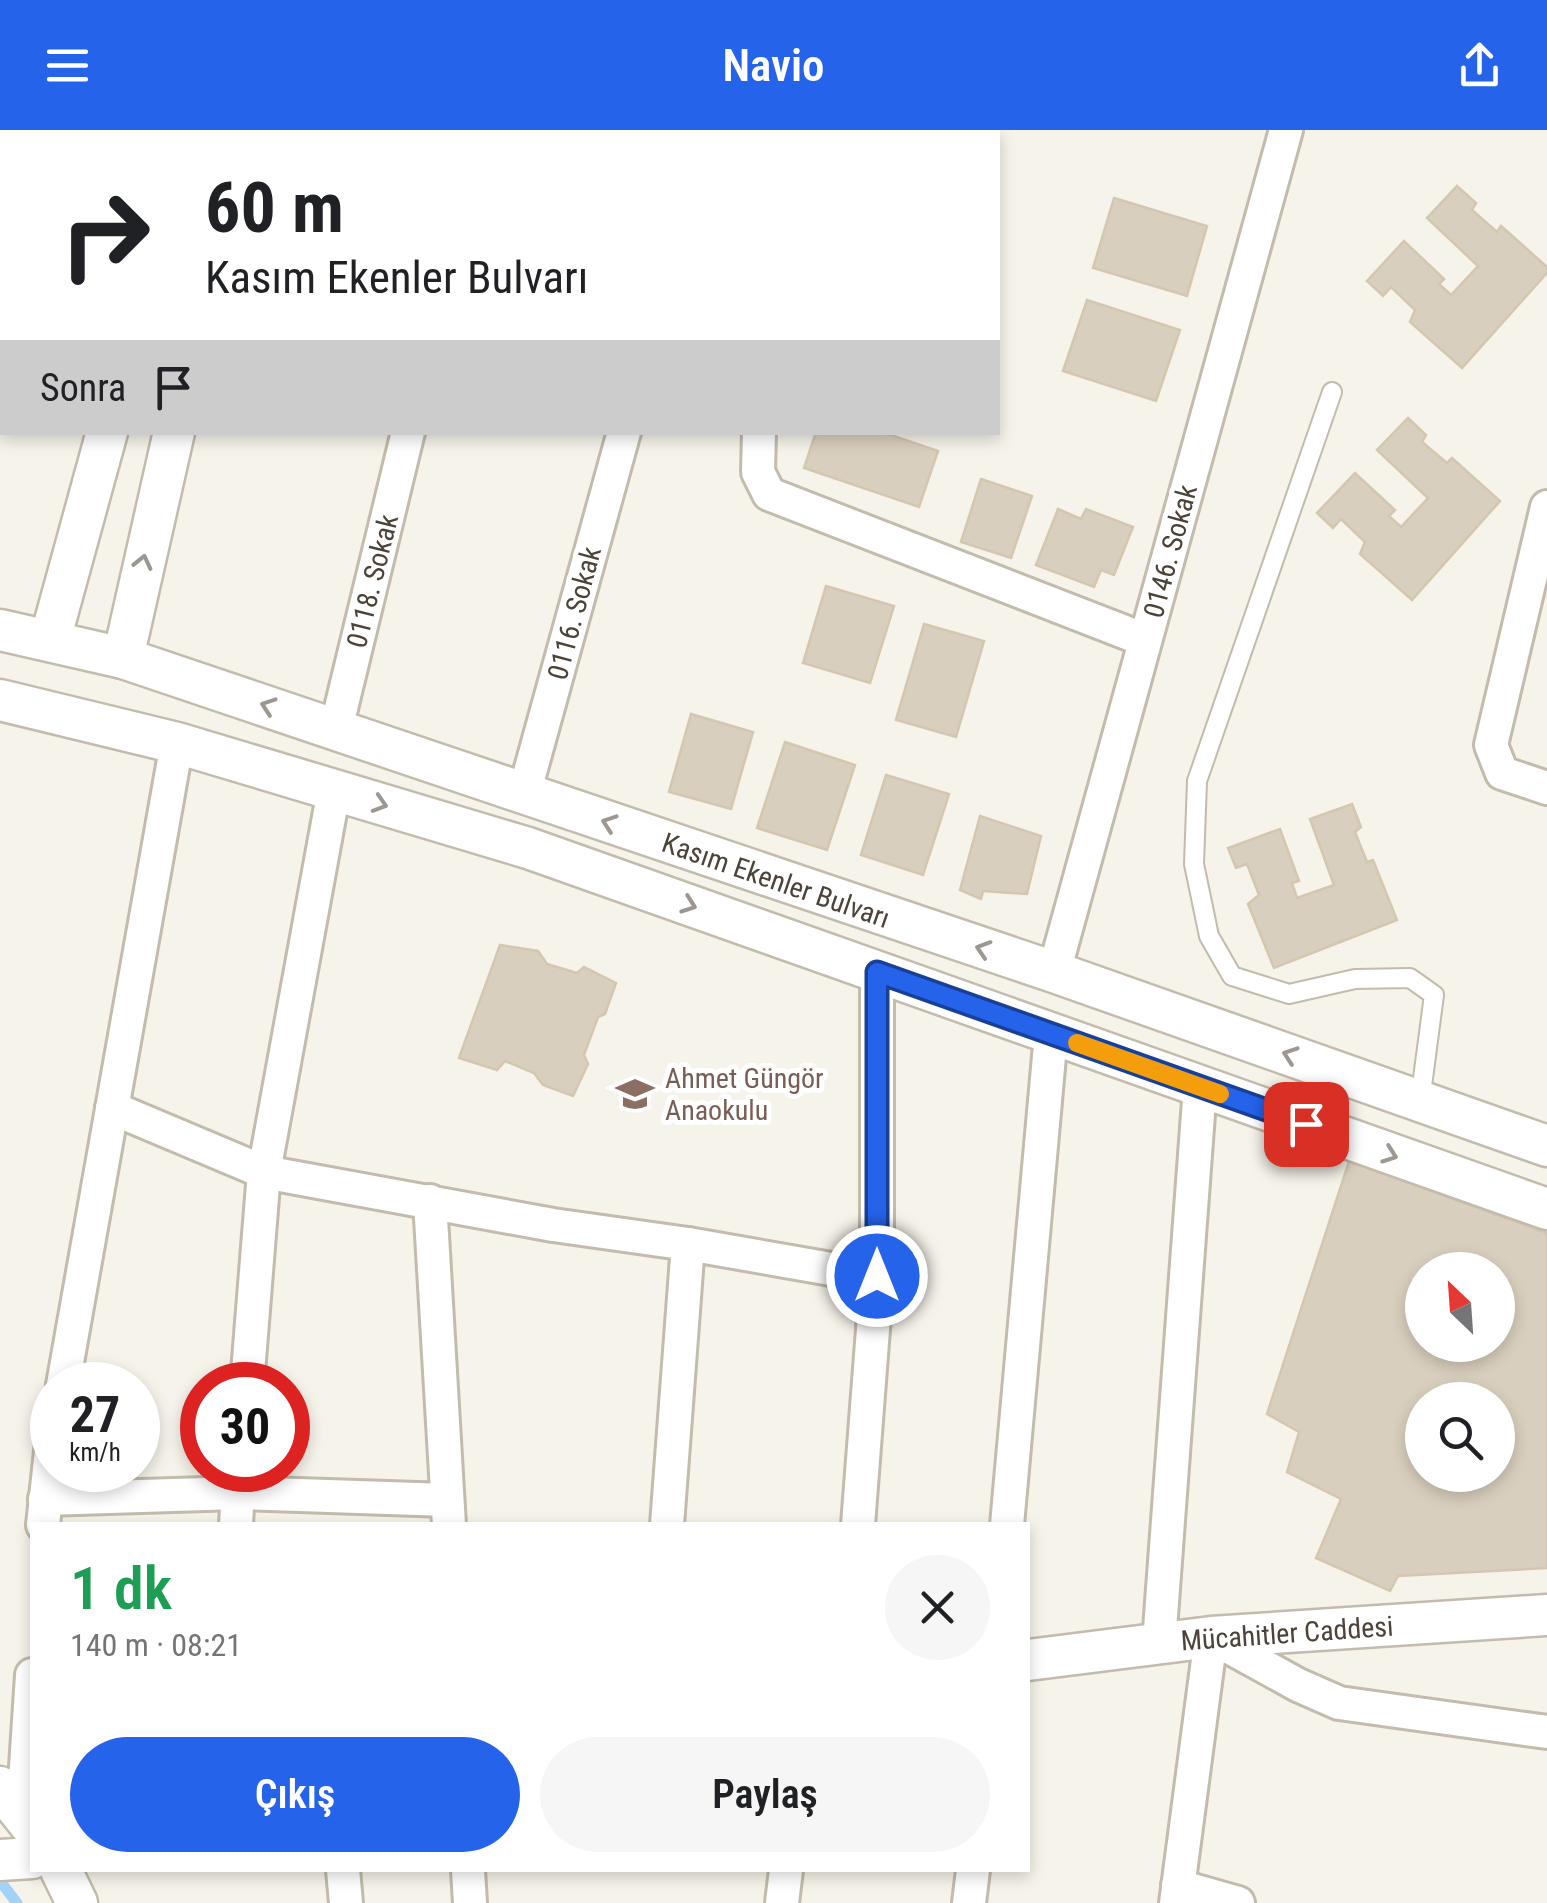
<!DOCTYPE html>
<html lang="tr">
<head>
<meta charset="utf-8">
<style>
  :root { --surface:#fff; --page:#f6f6f6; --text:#202124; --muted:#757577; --accent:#2563eb }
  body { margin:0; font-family:"Roboto Condensed",sans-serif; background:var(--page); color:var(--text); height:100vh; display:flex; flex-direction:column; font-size:38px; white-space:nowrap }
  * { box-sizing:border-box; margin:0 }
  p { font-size:32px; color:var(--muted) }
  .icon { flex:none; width:55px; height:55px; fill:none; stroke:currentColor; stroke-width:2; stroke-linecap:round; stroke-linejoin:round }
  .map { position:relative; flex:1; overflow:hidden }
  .panel { position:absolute; left:30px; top:1392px; width:1000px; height:350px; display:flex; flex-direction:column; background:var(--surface); border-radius:0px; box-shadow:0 5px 15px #0003 }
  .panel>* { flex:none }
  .guide { position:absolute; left:0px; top:0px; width:1000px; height:305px; box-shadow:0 5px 15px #0003; background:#fff; color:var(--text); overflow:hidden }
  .needle { width:65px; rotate:335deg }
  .tools { position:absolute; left:1405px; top:1122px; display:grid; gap:20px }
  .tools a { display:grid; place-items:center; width:110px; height:110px; border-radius:50%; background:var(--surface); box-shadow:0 5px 15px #0003; font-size:50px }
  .speed { position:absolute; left:30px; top:1232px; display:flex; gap:20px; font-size:50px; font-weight:700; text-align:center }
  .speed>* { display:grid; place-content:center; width:130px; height:130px; border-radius:50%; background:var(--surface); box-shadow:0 5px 15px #0003; line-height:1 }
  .speed small { font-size:25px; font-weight:400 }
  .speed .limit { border:15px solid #d22; background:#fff; color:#111 }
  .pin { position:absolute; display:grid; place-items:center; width:85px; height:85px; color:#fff; margin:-42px; border-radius:20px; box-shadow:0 5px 15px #0006 }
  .me { position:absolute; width:110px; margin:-55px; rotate:0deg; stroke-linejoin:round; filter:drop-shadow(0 0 8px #0008) }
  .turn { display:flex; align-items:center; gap:35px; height:210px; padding:0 40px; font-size:45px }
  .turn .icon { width:130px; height:130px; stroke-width:2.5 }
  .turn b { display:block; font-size:70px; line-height:85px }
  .then { display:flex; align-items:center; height:95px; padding:0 40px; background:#0003; gap:20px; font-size:38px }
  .round { display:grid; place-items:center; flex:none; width:105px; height:105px; border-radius:52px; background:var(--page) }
  .overview { display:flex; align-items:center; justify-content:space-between; height:170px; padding:0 40px }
  h1 { font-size:60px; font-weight:600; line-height:75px; color:#1e9e55 }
  .action { display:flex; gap:20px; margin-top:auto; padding:20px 40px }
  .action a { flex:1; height:115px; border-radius:60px; background:var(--accent); color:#fff; font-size:40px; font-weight:600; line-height:115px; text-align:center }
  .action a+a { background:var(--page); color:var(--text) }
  header { display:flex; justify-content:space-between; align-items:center; height:130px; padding:0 40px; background:var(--accent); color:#fff; font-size:45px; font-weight:600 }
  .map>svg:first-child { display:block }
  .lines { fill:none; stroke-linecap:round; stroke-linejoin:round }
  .stream { stroke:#a2d3f7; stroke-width:11 }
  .building { fill:#d9cfbe; stroke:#d4c7b0; stroke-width:2.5; fill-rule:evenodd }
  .service-casing { stroke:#c3bbab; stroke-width:22 }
  .minor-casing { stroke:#c3bbab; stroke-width:38 }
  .tertiary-casing { stroke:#c3bbab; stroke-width:45 }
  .service { stroke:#fff; stroke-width:18 }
  .minor { stroke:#fff; stroke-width:32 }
  .tertiary { stroke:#fff; stroke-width:40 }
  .oneway { stroke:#9c9891 }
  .route-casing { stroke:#184099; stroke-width:25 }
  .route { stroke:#2563eb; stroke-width:18 }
  .slow { stroke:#f59e0b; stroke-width:18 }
  .labels { text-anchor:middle; stroke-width:10; stroke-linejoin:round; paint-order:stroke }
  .street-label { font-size:28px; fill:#4b4337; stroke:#fff }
  .education-label { font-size:28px; fill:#785e54; stroke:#fff; text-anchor:start }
</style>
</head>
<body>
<header><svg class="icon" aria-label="menu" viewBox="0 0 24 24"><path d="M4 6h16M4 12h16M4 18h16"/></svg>Navio<svg class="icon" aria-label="share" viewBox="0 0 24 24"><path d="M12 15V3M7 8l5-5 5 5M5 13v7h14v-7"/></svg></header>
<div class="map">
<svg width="1547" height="1773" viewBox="0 0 1547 1773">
  <rect width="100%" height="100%" fill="#f6f3ea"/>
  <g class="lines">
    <!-- stream -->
    <path class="stream" d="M0,1751L17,1773"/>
  </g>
  <!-- building -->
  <g class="building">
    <path d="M1457,56L1476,73L1472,80L1497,102L1501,96L1547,137V143L1462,238L1410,192L1415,180L1391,157L1383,166L1367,151L1404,111L1444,149L1439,154L1451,165L1478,136L1427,88Z"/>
    <path d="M1114,68L1207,96L1187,166L1093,138Z"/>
    <path d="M1087,170L1180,200L1156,271L1063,241Z"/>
    <path d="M1408,288L1426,305L1422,312L1447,333L1452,328L1500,371L1412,470L1360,424L1365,412L1341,389L1333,398L1317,383L1355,343L1395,380L1389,386L1401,397L1428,368L1377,320Z"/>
    <path d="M816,302H882L938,321L919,377L804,338Z"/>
    <path d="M981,349L1032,366L1011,428L961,412Z"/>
    <path d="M1058,379L1081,389L1086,379L1133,397L1114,445L1101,440L1094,457L1036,435Z"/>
    <path d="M826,456L894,476L870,553L803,533Z"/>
    <path d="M924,494L984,511L956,607L896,590Z"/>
    <path d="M691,584L753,602L731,679L669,662Z"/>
    <path d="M785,612L855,635L827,720L757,698Z"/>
    <path d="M886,645L949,664L923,745L861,725Z"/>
    <path d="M1352,674L1361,697L1355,702L1367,732L1373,730L1397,790L1274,838L1248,774L1259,765L1247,734L1236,738L1228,718L1280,699L1299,751L1292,753L1297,768L1334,755L1310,689Z"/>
    <path d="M980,686L1041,706L1027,764L983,761L981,769L960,760Z"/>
    <path d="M500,815L538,821L547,834L577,843L584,837L616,853L605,884L598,887L584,925L588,934L573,966L543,955L534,943L505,931L497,940L459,928Z"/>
    <path d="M1349,1031L1547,1103V1438L1398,1446L1390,1461L1316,1428L1341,1369L1287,1342L1299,1302L1267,1284ZM1422,1140H1498V1215H1422ZM1422,1270H1498V1345H1422Z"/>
  </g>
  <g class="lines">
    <!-- service casing -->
    <g class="service-casing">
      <path id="service" d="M1332,262L1197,651L1194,734L1209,806L1232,846L1289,864L1355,849L1410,848L1434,865L1420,971"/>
    </g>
    <!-- minor casing -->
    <g class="minor-casing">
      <g id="minor">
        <path d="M63,2L66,0"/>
        <path d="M481,2L482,0"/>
        <path d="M707,2L708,0"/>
        <path d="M846,2L847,0"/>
        <path d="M0,58L2,56"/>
        <path d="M759,302L758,342L769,364L1145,510"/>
        <path d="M1547,377L1491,615L1502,643L1547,658"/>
        <path d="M336,599L408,302"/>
        <path d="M524,664L624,302"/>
        <path d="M1054,842L1286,0"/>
        <path d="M112,978L264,1042L553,1095L688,1114L877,1147"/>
        <path d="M430,1071L449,1395"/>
        <path d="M63,1255L177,613"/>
        <path d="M247,1255L264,1042L334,660"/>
        <path d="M45,1369L238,1363L447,1370"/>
        <path d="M43,1395L52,1312"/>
        <path d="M236,1395L239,1340"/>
        <path d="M667,1395L688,1114"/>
        <path d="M858,1395L877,1147V842"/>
        <path d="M1007,1395L1051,904"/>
        <path d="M1159,1513L1200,957"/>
        <path d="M23,1683L32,1545"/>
        <path d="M343,1740L346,1773"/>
        <path d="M468,1740L470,1773"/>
        <path d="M1178,1756L1238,1773"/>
        <path d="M782,1773L786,1740"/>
        <path d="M969,1773L973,1740"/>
        <path d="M1176,1773L1211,1507L1298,1555L1339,1573L1547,1602"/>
      </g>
    </g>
    <!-- tertiary casing -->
    <g class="tertiary-casing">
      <g id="tertiary">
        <path d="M191,2V0"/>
        <path d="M244,2L246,0"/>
        <path d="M0,500L123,528L1054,842L1547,1016"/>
        <path d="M50,510L107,302"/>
        <path d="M123,528L174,302"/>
        <path d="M0,570L177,613L528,718L1547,1079"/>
        <path d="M1028,1530L1211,1507L1547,1485"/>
        <path d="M0,1657L32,1697"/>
        <path d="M0,1730L32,1728"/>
        <path d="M61,1740L77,1773"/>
      </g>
    </g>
    <!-- service -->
    <use href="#service" class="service"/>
    <!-- minor -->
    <use href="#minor" class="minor"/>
    <!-- tertiary -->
    <use href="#tertiary" class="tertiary"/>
  </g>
  <!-- one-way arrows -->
  <defs><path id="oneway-chevron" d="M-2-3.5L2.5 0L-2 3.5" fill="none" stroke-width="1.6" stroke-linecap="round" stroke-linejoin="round" transform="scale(2.5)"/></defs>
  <g class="oneway">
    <use href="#oneway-chevron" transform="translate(143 432) rotate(-77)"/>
    <use href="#oneway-chevron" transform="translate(268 576) rotate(-161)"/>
    <use href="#oneway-chevron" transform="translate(380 674) rotate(17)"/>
    <use href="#oneway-chevron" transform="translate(609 693) rotate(-161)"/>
    <use href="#oneway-chevron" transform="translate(689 775) rotate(20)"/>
    <use href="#oneway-chevron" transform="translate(983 819) rotate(-162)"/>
    <use href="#oneway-chevron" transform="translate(1290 925) rotate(-161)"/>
    <use href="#oneway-chevron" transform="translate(1390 1025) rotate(20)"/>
  </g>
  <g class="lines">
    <!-- route casing -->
    <g class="route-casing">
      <path id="route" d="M877,1146V842L1306,994"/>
    </g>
    <!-- route -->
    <use href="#route" class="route"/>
    <!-- slow -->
    <path class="slow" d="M1077,913L1220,964"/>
  </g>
  <!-- icons -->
  <defs>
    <g id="school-bare" transform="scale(3)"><path d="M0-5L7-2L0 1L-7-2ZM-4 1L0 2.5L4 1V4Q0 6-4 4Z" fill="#8d6e63" stroke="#fff" stroke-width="2.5" paint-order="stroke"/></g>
  </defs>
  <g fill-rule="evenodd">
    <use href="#school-bare" x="635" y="964"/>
  </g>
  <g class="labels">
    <!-- street labels -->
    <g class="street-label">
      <text transform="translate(1170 421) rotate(-75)" y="10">0146. Sokak</text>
      <text transform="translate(372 451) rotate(-76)" y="10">0118. Sokak</text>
      <text transform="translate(574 483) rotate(-75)" y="10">0116. Sokak</text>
      <text transform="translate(776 750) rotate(19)" y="10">Kasım Ekenler Bulvarı</text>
      <text transform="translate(1287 1503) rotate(-4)" y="10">Mücahitler Caddesi</text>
    </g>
    <!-- education labels -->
    <g class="education-label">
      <text x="665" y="958">Ahmet Güngör<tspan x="665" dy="32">Anaokulu</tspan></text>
    </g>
  </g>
</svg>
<div class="tools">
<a><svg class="needle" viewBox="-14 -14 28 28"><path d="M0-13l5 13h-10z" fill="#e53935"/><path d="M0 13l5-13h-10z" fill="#757577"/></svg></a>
<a><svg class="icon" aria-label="search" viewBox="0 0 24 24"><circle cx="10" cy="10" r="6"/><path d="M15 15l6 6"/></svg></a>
</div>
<div class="speed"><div>27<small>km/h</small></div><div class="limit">30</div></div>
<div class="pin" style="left:1306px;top:994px;background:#d93025"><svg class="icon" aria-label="arrive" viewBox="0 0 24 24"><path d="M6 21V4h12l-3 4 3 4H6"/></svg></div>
<svg class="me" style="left:877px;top:1146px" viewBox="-20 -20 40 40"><circle r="17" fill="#2563eb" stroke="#fff" stroke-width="3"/><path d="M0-11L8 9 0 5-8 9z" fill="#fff"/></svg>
<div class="guide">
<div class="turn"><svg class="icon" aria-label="right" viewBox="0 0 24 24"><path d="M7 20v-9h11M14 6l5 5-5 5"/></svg><div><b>60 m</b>Kasım Ekenler Bulvarı</div></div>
<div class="then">Sonra<svg class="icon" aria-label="arrive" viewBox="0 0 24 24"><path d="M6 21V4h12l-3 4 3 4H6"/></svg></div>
</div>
<section class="panel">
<div class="overview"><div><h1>1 dk</h1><p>140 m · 08:21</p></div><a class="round"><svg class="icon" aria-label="close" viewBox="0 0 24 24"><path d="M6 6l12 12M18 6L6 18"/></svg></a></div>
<div class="action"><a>Çıkış</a><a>Paylaş</a></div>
</section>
</div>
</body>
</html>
